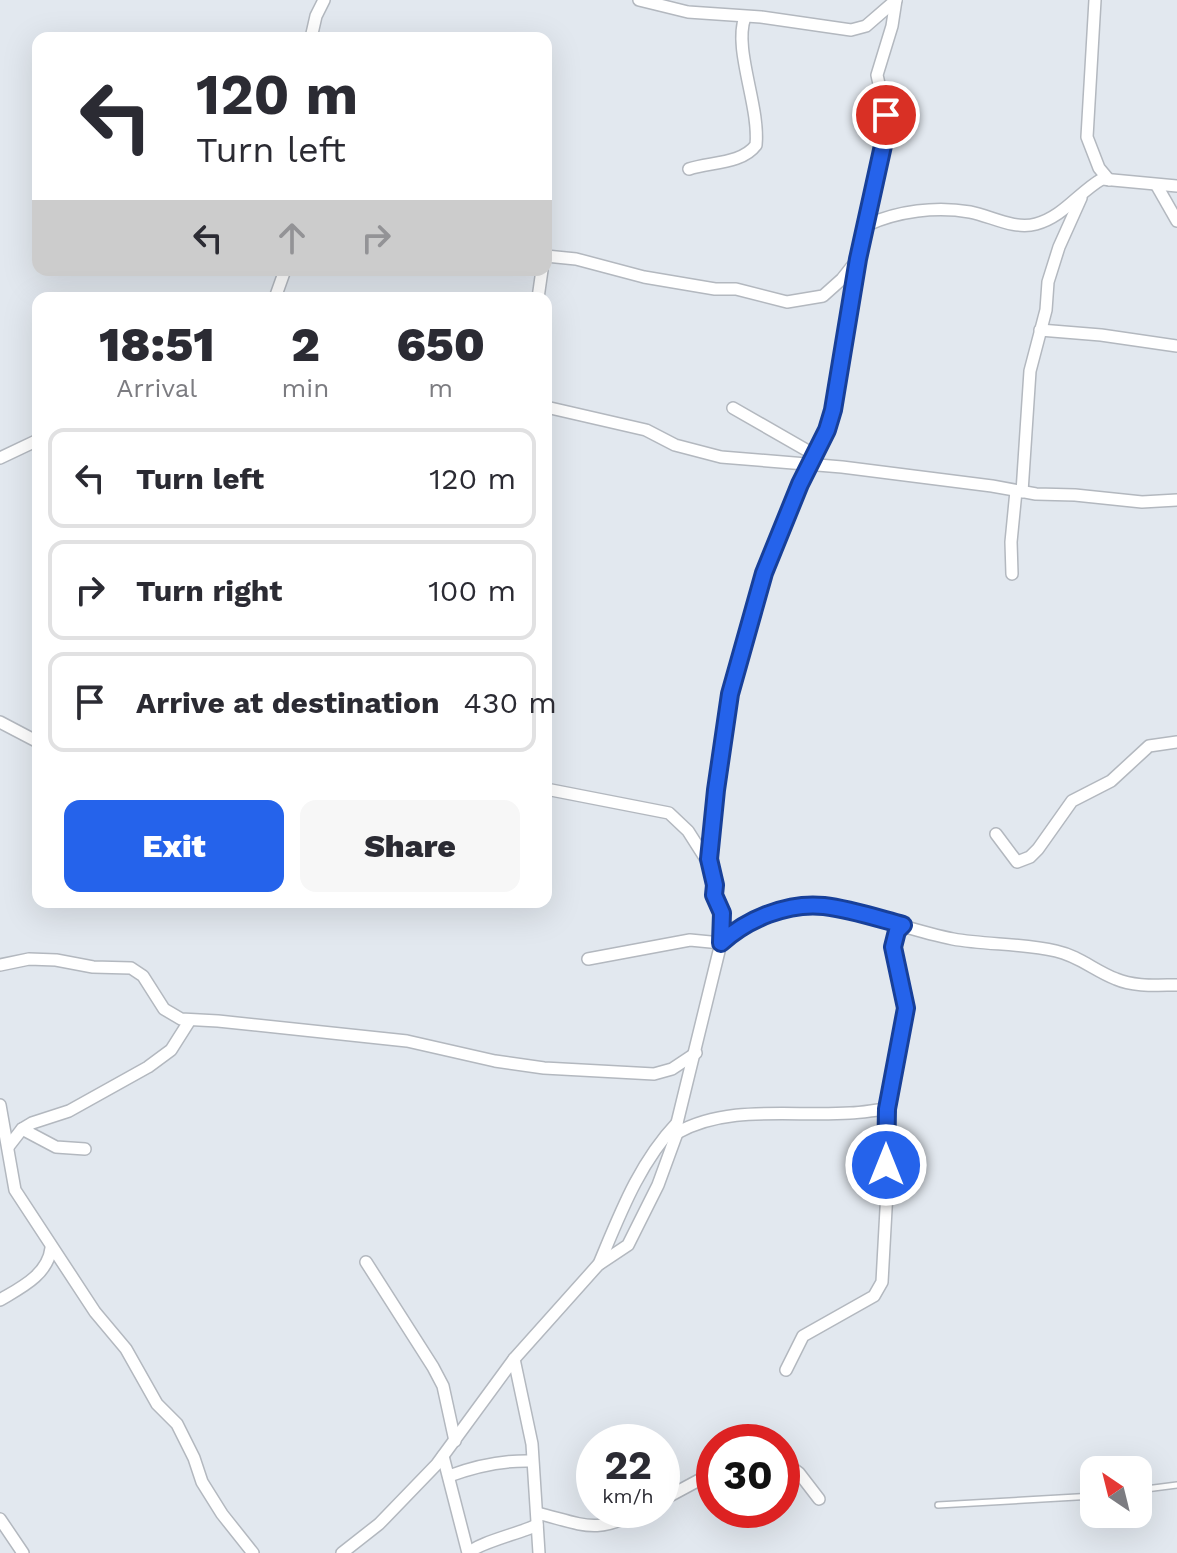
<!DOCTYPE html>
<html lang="en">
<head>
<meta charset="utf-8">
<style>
  :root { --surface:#fff; --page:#f7f7f7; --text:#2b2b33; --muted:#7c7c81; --line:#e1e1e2; --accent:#2563eb }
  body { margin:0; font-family:"Work Sans",sans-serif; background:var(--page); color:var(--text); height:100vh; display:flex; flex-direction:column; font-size:30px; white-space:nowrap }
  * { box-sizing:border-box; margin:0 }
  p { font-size:26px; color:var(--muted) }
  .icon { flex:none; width:44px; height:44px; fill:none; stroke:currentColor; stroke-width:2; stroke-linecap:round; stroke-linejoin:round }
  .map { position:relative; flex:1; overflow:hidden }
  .side { position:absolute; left:32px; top:292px; width:520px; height:616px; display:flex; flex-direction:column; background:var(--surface); border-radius:16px; box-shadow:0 8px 32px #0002 }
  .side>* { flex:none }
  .hud { position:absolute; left:32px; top:32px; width:520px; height:244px; border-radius:16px; box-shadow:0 8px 32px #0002; background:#fff; color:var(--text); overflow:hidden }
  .needle { width:52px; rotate:325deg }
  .tools { position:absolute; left:1080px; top:1456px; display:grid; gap:16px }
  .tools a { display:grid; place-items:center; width:72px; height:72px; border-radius:16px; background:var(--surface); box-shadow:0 8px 32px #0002; font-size:40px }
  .speed { position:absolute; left:576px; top:1424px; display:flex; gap:16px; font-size:40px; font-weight:700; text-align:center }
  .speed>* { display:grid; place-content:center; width:104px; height:104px; border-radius:50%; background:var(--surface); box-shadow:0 8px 32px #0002; line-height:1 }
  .speed small { font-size:20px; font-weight:400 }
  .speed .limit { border:12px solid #d22; background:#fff; color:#111 }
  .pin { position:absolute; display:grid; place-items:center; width:68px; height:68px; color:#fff; margin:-34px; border:4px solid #fff; border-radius:50%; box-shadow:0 2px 8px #0007 }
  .me { position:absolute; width:88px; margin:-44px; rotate:0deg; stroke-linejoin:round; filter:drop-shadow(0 0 6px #0008) }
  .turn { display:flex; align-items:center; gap:28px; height:168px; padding:0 32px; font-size:36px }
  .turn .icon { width:104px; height:104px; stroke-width:2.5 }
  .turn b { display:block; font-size:56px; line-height:68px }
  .lanes { display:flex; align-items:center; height:76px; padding:0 32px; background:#0003; justify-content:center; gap:40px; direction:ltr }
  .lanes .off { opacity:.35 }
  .eta { display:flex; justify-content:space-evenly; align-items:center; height:136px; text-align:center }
  .eta b { font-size:48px; font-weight:800; line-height:56px }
  .action { display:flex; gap:16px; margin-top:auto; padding:16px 32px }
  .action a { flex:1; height:92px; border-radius:16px; background:var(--accent); color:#fff; font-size:32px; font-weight:800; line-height:92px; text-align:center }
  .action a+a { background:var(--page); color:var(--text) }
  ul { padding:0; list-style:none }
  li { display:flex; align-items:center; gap:24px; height:100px; margin:0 16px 12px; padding:0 16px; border:4px solid var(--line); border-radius:16px }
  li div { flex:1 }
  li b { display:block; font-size:30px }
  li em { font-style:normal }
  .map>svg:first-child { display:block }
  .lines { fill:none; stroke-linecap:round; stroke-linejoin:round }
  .lane-casing { stroke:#b3b8bf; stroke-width:8 }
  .street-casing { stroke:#b3b8bf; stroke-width:14 }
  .lane { stroke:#fff; stroke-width:5 }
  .street { stroke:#fff; stroke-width:11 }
  .route-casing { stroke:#184099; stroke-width:20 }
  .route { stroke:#2563eb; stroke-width:14 }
</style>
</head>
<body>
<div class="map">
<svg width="1177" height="1553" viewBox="0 0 1177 1553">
  <rect width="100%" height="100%" fill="#e2e8ef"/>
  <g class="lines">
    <!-- lane casing -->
    <g class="lane-casing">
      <g id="lane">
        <path d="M1138,1490L1177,1485"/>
        <path d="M938,1505L1094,1496"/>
      </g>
    </g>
    <!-- street casing -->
    <g class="street-casing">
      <g id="street">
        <path d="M639,0L688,12L761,17L851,30L866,26L896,0"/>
        <path d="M1095,0L1087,137L1099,168L1109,180"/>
        <path d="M311,38L316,16L324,0"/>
        <path d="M689,169C710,162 742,164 756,145C760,106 733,49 745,17"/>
        <path d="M1157,186L1177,221"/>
        <path d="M867,225C898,211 936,206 970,212C991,216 1014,230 1036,224C1063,217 1079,192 1102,179L1177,186"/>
        <path d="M546,256L576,259L644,277L715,289H736L787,302L823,296L842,279L857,260"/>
        <path d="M275,298L285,270"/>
        <path d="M538,298L542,270"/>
        <path d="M1040,330L1101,335L1177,346"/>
        <path d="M546,407L646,430L675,445L721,457L842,467L992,486L1036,494L1075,495L1142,502L1177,500"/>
        <path d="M733,408L815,455"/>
        <path d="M0,458L38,440"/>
        <path d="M1022,492L1030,371L1046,310L1048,282L1059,247L1081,198"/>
        <path d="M1012,574L1011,542L1016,491"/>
        <path d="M0,722L38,742"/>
        <path d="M546,789L669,813L688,831L709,864"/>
        <path d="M996,834L1017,862L1030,857L1038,849L1072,801L1111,781L1149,746L1177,742"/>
        <path d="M588,959L690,940L721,943L722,913L714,895L715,885L709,859L716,790L730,694L764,573L792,503L827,430L833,410L858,259L884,141L886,115L877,75L892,26L896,0"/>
        <path d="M0,965L29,959L56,960L93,967L131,968L143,976L164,1009L181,1019L218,1021L407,1041L495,1061L544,1068L654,1074L672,1069L696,1053"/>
        <path d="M0,1105L15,1190L95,1312L126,1349L157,1404L177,1424L194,1458L202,1482L222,1514L253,1553"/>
        <path d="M22,1129L56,1147L85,1149"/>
        <path d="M677,1133C728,1104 794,1117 850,1113C862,1113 874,1110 887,1109"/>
        <path d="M8,1147L22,1129L32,1123L69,1111L148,1067L171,1050L190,1020"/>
        <path d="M366,1262L433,1367L443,1386L455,1441"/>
        <path d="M599,1264C620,1214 639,1163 677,1123"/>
        <path d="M0,1300C20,1288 48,1275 51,1248"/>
        <path d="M514,1359L532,1444L539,1553"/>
        <path d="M786,1370L803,1336L874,1296L882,1282L887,1191V1109L906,1008L893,947L897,931L903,925"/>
        <path d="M443,1456L468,1553"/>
        <path d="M782,1460L799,1473L819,1499"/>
        <path d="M449,1476C476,1466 503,1460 532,1461"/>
        <path d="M662,1500L714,1472"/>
        <path d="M537,1513C585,1525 596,1535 642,1510"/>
        <path d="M0,1519L23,1553"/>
        <path d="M342,1553L379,1524L437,1464L514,1359L598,1265L628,1245L658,1185L677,1133V1123L721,943C797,875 869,922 953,939C986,945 1022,943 1056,951C1079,956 1095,971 1116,979C1134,987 1158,985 1177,985"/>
        <path d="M469,1553C477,1543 521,1533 537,1525"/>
      </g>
    </g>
    <!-- lane -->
    <use href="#lane" class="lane"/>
    <!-- street -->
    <use href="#street" class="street"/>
  </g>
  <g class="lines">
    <!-- route casing -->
    <g class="route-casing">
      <path id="route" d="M886,115L884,141L858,259L833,410L827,430L800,484L764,573L730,694L716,790L709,859L715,885L714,895L722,913L721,943C747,919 788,902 824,906C850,909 877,918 903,925L897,931L893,947L906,1008L887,1109L886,1165"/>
    </g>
    <!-- route -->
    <use href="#route" class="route"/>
  </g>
</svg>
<div class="tools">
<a><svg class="needle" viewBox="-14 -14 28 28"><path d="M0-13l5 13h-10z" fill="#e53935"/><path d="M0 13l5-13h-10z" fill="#7c7c81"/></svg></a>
</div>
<div class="speed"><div>22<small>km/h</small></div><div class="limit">30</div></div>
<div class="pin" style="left:886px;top:115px;background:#d93025"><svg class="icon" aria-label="arrive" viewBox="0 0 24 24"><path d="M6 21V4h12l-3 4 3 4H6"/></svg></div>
<svg class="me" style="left:886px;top:1165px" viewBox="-20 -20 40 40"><circle r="17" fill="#2563eb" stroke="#fff" stroke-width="3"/><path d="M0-11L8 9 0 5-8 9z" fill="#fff"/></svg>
<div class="hud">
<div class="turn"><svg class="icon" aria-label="left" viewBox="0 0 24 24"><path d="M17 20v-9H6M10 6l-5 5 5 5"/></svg><div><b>120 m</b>Turn left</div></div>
<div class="lanes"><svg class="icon" aria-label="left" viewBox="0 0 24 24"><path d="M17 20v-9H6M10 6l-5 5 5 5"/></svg><svg class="icon off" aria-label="ahead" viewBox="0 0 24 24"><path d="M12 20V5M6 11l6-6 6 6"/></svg><svg class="icon off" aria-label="right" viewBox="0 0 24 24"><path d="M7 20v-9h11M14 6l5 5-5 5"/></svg></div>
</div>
<section class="side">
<div class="eta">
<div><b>18:51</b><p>Arrival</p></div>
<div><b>2</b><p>min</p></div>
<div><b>650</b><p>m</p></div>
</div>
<ul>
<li><svg class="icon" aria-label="left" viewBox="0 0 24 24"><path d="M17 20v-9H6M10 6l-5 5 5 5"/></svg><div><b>Turn left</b></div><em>120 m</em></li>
<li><svg class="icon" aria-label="right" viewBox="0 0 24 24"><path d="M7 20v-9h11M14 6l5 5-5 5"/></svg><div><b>Turn right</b></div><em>100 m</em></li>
<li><svg class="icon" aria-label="arrive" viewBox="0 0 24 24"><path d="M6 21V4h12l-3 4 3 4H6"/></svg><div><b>Arrive at destination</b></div><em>430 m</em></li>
</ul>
<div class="action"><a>Exit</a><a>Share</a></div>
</section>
</div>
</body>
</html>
